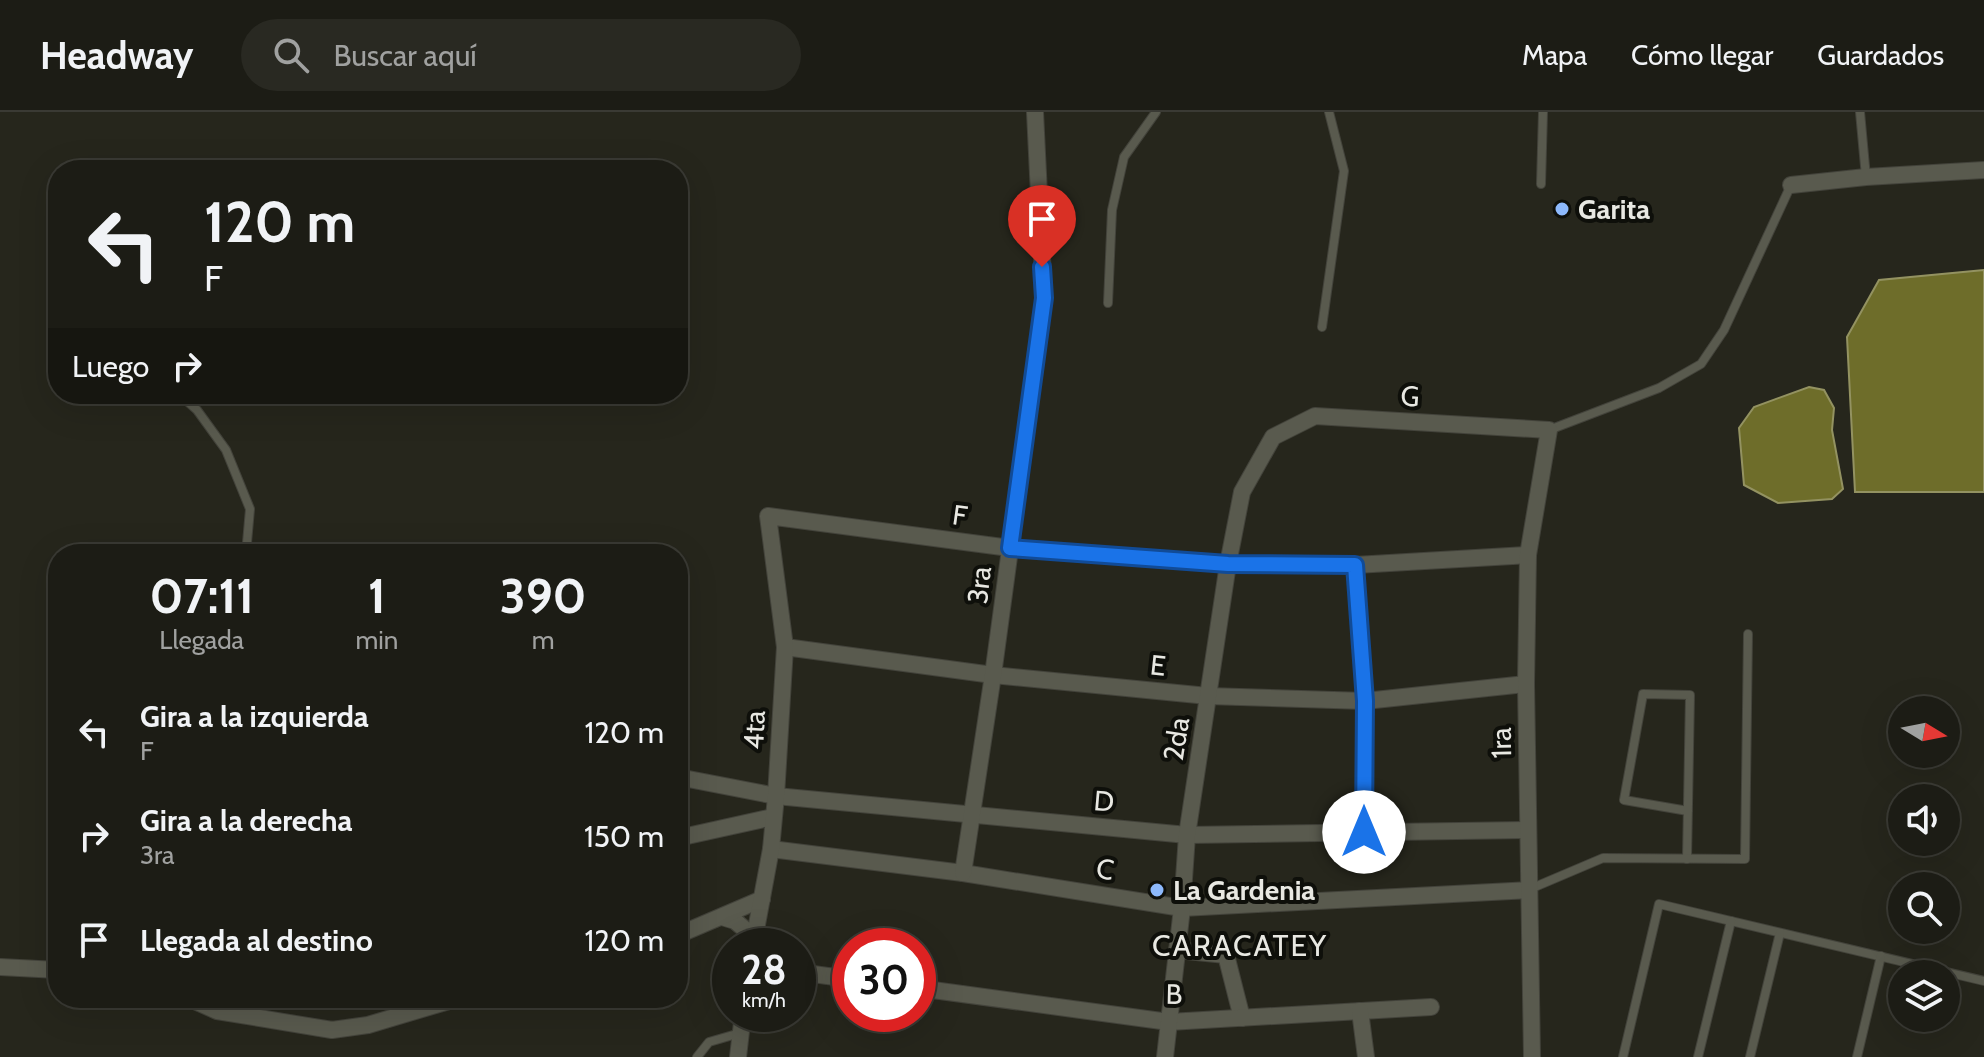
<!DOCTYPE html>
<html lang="es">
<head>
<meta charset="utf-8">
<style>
  :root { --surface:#1c1c15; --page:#292922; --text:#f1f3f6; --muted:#a0a1a0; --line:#3a3a34 }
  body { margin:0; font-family:Cabin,sans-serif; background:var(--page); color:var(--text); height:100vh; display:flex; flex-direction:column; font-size:30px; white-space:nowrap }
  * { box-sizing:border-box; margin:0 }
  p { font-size:26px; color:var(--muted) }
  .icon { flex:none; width:44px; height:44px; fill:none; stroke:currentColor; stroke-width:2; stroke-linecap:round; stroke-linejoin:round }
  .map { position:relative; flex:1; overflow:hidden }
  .side { position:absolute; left:48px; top:432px; width:640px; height:464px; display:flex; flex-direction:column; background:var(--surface); border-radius:32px; box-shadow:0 8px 32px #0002,0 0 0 2px var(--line) }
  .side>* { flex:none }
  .banner { position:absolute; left:48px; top:48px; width:640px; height:244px; border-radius:32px; box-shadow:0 8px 32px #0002,0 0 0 2px var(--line); background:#1c1c15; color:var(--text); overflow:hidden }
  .needle { width:52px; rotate:100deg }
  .buttons { position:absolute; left:1888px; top:584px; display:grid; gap:16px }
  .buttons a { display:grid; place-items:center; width:72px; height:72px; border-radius:50%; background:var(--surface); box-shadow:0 8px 32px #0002,0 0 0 2px var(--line); font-size:40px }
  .speed { position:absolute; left:712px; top:816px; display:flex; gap:16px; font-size:40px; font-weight:700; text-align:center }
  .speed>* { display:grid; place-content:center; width:104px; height:104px; border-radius:50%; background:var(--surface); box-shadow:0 8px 32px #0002,0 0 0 2px var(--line); line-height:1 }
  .speed small { font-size:20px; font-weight:400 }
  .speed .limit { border:12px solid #d22; background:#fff; color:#111 }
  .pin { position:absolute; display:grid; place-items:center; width:68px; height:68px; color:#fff; margin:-82px -34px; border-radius:50% 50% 50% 0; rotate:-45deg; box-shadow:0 0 8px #0007 }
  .pin .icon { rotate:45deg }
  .me { position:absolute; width:88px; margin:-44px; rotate:0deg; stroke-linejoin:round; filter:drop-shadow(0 0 6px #0008) }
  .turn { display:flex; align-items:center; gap:28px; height:168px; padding:0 24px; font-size:36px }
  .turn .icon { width:104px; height:104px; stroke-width:2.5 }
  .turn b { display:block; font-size:56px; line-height:68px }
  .then { display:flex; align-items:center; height:76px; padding:0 24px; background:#0003; gap:16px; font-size:30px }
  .eta { display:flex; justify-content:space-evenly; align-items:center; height:136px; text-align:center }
  .eta b { font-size:48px; font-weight:700; line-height:56px }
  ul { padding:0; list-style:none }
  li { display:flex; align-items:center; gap:24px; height:104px; padding:0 24px }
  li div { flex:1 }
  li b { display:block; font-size:30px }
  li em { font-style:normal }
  header { display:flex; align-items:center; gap:48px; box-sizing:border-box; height:112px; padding:0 40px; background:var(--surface); border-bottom:2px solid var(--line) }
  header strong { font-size:38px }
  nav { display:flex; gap:44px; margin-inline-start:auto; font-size:28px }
  .search { width:560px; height:72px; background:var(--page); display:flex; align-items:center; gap:20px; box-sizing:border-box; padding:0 28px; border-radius:44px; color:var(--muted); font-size:30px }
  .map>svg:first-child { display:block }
  .water { fill:#6e6d2a; stroke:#939261; stroke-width:2 }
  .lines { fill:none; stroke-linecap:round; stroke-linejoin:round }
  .service-casing { stroke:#43433b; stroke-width:10 }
  .minor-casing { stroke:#43433b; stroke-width:18 }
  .service { stroke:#595a4e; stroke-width:8 }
  .minor { stroke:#595a4e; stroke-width:16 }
  .route-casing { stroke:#114b97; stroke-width:20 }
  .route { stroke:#1a73e8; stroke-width:14 }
  .poi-dot { fill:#8db9fc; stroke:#0e0f0a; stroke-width:3 }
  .labels { text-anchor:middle; stroke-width:8; stroke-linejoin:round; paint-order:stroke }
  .poi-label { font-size:28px; font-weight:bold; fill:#e8e8e2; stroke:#0e0f0a; text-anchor:start }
  .street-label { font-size:28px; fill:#e8e8e2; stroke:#0e0f0a }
  .neighbourhood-label { font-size:30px; letter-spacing:2px; fill:#e8e8e2; stroke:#0e0f0a }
</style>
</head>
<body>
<header>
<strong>Headway</strong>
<div class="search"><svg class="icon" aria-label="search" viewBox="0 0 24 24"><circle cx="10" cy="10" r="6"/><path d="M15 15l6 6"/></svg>Buscar aquí</div>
<nav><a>Mapa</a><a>Cómo llegar</a><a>Guardados</a></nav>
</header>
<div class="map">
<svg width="1984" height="945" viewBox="0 0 1984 945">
  <rect width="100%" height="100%" fill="#26261c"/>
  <!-- water -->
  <g class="water">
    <path d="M1984,158V380H1855L1847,225L1879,168Z"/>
    <path d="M1809,275L1824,278L1834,296L1832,318L1843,377L1832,387L1778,391L1744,373L1739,316L1754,295Z"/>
  </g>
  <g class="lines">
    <!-- service casing -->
    <g class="service-casing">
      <g id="service">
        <path d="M1860,0L1866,65"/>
        <path d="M1541,72L1543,0"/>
        <path d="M1108,191L1112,98L1124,45L1156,0"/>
        <path d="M1322,215L1344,59L1329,0"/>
        <path d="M179,282L197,298L226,338L250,397L246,442"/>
        <path d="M1549,318L1659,276L1701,252L1724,218L1791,73"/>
        <path d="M1687,747L1690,583L1643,582L1624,688L1688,699"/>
        <path d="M1530,777L1603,746L1745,747L1748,522"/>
        <path d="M697,945L709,930L740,921"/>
        <path d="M1623,945L1659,792L1984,869"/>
        <path d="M1698,945L1731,809"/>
        <path d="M1750,945L1780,821"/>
        <path d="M1857,945L1881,844"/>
      </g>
    </g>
    <!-- minor casing -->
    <g class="minor-casing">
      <g id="minor">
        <path d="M1791,73L1866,65L1984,58"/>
        <path d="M1355,453L1365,589L1364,720"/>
        <path d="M785,535L993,563L1208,584L1365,589L1526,572"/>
        <path d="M678,665L776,684L1187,723L1528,718"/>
        <path d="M678,726L773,705"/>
        <path d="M771,737L963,761L1182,796L1529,778"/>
        <path d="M963,761L993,563L1044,186L1035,0"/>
        <path d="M722,805L735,809L754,825"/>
        <path d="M678,823L762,787"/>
        <path d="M753,834L771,737L776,684L785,535L768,404L1010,436L1228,452L1355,453L1528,443"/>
        <path d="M1177,838L1226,843L1242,906"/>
        <path d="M0,855L58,858"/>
        <path d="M798,860L850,867"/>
        <path d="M918,876L1169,910L1431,895"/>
        <path d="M188,886L217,899L332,918L368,913L459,886"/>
        <path d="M1360,899L1366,945"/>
        <path d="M738,945L743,902"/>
        <path d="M1165,945L1182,796L1187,723L1228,452L1242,380L1273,325L1315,304L1549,318L1528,443L1526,572L1532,945"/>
      </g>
    </g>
    <!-- service -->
    <use href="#service" class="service"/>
    <!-- minor -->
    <use href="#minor" class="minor"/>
  </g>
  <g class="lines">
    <!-- route casing -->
    <g class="route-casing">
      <path id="route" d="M1042,155L1044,186L1010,436L1228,452L1355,453L1365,589L1364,720"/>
    </g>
    <!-- route -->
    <use href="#route" class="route"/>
  </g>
  <!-- markers -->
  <g class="poi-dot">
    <circle cx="1562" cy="97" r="8"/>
    <circle cx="1157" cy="778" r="8"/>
  </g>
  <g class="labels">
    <!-- poi labels -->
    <g class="poi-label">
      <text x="1578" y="107">Garita</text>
      <text x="1173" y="788">La Gardenia</text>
    </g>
    <!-- street labels -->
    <g class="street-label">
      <text transform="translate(1410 284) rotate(4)" y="10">G</text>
      <text transform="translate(960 403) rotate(8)" y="10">F</text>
      <text transform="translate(979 473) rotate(-83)" y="10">3ra</text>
      <text transform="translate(1158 553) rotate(6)" y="10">E</text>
      <text transform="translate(754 618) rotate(-87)" y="10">4ta</text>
      <text transform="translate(1176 627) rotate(-81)" y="10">2da</text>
      <text transform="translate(1501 631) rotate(-91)" y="10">1ra</text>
      <text transform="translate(1104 689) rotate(5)" y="10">D</text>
      <text transform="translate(1105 757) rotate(9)" y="10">C</text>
      <text transform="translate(1174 882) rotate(1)" y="10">B</text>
    </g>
    <!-- neighbourhood labels -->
    <g class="neighbourhood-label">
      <text x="1240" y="844">CARACATEY</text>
    </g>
  </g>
</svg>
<div class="buttons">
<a><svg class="needle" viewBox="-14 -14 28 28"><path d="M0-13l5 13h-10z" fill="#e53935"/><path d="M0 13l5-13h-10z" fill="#a0a1a0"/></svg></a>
<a><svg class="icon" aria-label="sound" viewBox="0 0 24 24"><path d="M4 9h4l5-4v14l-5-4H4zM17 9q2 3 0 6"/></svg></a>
<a><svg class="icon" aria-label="search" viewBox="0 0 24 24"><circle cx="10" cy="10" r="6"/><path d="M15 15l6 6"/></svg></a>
<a><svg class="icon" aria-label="layers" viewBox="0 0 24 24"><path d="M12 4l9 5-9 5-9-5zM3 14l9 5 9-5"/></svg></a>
</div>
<div class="speed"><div>28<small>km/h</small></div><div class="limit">30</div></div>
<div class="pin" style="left:1042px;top:155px;background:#d93025"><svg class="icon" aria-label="arrive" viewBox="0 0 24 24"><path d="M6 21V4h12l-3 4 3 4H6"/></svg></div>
<svg class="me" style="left:1364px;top:720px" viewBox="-20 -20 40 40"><circle r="19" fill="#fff"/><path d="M0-13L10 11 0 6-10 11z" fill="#1a73e8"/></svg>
<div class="banner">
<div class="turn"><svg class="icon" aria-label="left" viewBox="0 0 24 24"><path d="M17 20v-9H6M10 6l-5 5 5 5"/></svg><div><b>120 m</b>F</div></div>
<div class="then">Luego<svg class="icon" aria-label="right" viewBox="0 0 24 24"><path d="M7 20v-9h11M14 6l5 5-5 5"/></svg></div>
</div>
<section class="side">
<div class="eta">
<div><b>07:11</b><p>Llegada</p></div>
<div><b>1</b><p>min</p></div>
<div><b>390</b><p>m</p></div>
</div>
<ul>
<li><svg class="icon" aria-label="left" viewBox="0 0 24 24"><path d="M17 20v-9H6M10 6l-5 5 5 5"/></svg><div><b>Gira a la izquierda</b><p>F</p></div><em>120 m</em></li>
<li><svg class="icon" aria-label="right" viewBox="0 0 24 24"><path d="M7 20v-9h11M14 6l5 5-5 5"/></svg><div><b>Gira a la derecha</b><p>3ra</p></div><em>150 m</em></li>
<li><svg class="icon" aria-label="arrive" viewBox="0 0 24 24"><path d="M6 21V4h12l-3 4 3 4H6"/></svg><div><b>Llegada al destino</b></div><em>120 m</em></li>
</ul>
</section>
</div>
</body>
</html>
